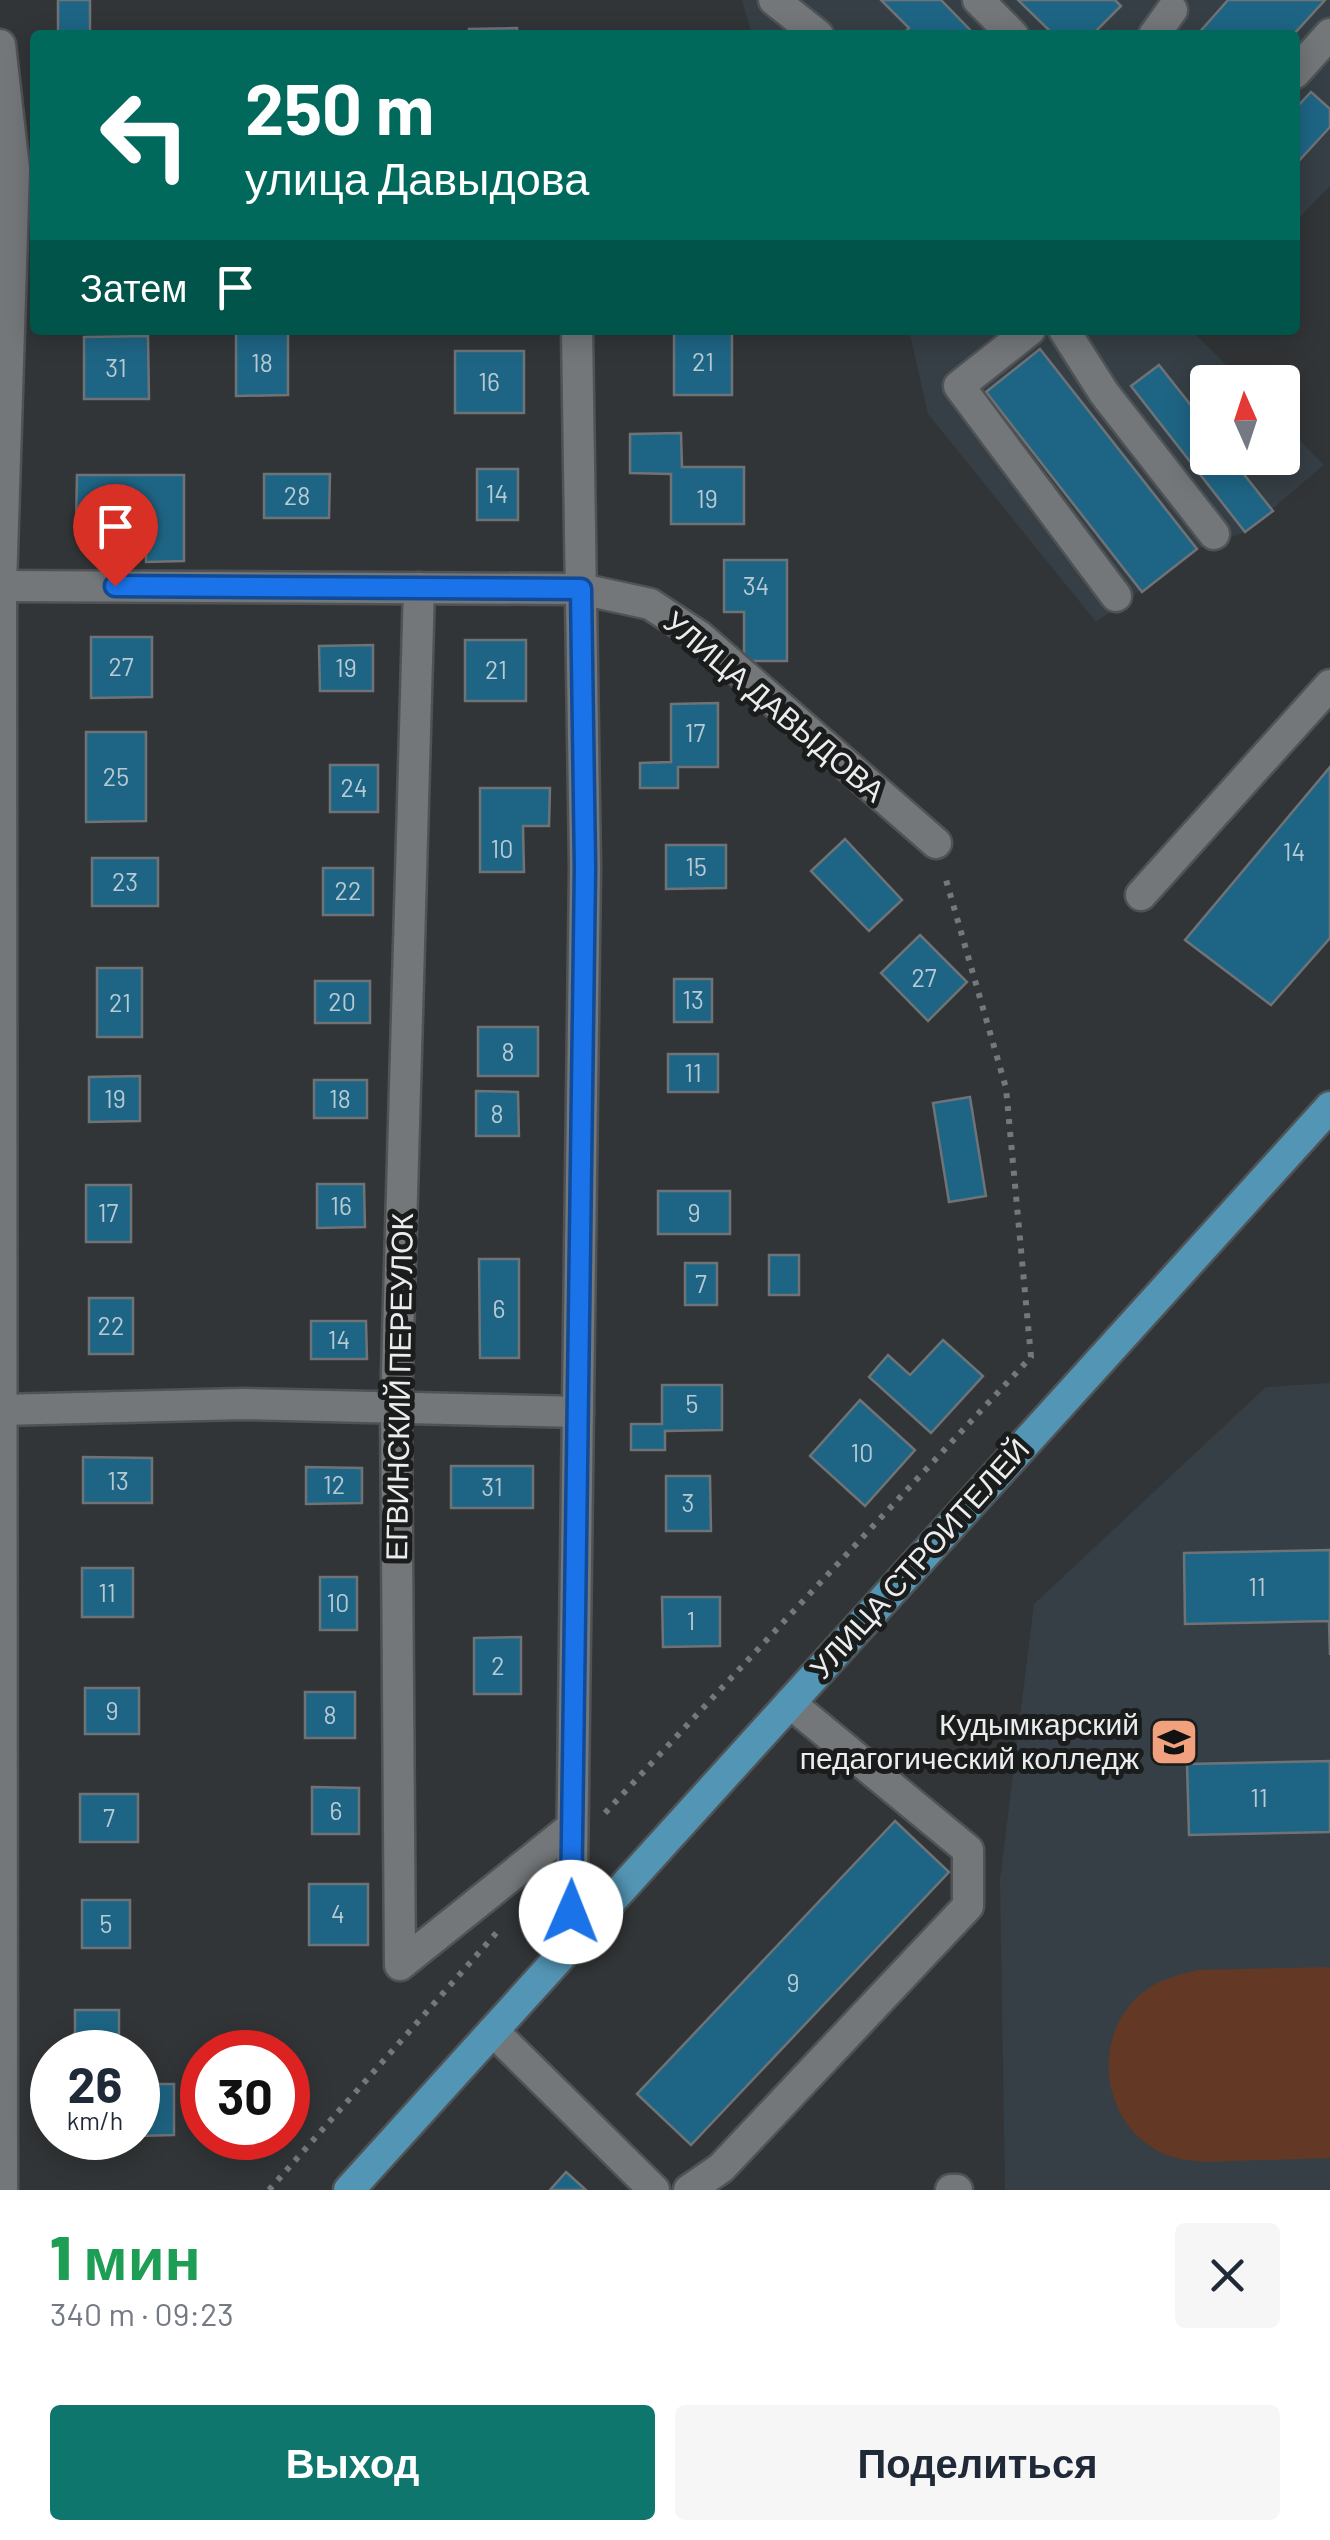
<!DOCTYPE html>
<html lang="ru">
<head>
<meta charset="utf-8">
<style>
  :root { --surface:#fff; --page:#f6f6f7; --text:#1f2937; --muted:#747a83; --accent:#0f766e }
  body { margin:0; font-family:Barlow,sans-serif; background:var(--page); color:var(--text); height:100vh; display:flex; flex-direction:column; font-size:38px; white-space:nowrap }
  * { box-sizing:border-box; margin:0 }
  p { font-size:32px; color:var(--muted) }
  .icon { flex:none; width:55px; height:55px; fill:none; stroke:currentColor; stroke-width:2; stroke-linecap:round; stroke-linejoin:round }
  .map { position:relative; height:2190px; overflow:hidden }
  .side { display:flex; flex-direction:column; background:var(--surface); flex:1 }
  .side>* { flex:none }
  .banner { position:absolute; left:30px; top:30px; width:1270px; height:305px; border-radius:10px; box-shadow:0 5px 25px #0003; background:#00695c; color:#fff; overflow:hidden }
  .needle { width:65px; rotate:357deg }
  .controls { position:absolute; left:1190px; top:365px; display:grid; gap:20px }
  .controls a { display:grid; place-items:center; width:110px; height:110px; border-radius:10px; background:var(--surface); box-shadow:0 5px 25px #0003; font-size:50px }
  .speed { position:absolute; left:30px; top:2030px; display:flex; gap:20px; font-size:50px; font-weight:700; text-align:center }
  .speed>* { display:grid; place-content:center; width:130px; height:130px; border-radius:50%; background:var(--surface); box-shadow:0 5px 25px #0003; line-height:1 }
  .speed small { font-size:25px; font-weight:400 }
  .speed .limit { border:15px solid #d22; background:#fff; color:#111 }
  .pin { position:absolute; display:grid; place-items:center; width:85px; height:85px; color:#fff; margin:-102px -42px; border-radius:50% 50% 50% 0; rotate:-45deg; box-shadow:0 0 10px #0007 }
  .pin .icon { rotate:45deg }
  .me { position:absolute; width:110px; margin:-55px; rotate:1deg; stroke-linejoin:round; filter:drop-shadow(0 0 8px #0008) }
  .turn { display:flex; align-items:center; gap:35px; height:210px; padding:0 50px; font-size:45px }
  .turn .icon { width:130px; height:130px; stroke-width:2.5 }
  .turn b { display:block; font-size:70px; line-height:85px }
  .then { display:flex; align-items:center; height:95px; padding:0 50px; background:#0003; gap:20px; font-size:38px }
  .round { display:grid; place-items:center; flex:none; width:105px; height:105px; border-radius:10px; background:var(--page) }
  .head { display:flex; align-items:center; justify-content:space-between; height:170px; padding:0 50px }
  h1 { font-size:60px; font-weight:800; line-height:75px; color:#1e9e55 }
  .button { display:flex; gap:20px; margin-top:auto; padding:20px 50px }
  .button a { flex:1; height:115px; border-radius:10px; background:var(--accent); color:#fff; font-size:40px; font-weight:800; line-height:115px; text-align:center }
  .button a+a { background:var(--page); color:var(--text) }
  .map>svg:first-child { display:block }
  .built { fill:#363f45 }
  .green { fill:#633926 }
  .building { fill:#1e6585; stroke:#6f7375; stroke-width:2.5 }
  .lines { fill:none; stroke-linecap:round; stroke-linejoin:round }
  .minor-casing { stroke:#505355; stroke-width:35 }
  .major-casing { stroke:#505355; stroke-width:35 }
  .path { stroke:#75787a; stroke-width:6; stroke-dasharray:5 8; stroke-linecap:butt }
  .minor { stroke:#737779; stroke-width:30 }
  .major { stroke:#5395b4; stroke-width:30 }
  .route-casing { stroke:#114b97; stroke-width:25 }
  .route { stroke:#1a73e8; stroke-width:18 }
  .labels { text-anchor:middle; stroke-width:10; stroke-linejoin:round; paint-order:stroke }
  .number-label { font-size:25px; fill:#b7cad3 }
  .street-label { font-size:30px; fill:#eaeced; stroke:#1b1d1d }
  .poi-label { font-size:30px; fill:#eaeced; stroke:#1b1d1d; text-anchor:end }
</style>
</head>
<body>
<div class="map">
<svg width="1330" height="2190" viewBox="0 0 1330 2190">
  <rect width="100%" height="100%" fill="#323537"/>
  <!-- built -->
  <g class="built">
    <path d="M742,0H1330V186L1295,222V35H752Z"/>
    <path d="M909,330H1191L1243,382H1208V458H1282L1283,423L1324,465L1245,532L1197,549L1096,622L928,414Z"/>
    <path d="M1330,1383V2190H1005L1000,1880L1034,1604L1266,1387Z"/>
  </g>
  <!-- green -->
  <path class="green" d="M1330,1967V2158L1202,2162C1189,2160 1176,2159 1164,2154C1101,2126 1089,2037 1142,1993C1159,1979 1178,1975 1198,1970Z"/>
  <!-- building -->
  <g class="building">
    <rect x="58" y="0" width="32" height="35"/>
    <path d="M881,0H941L975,35H902L909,28Z"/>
    <path d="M1018,0H1115L1121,6L1092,35H1054Z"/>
    <path d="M1228,0H1325L1293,35H1197Z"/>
    <path d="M517,28V35H469V29Z"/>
    <path d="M1311,92L1330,109V127L1295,165V109Z"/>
    <path d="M236,330H288V395L236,396Z"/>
    <rect x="674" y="330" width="58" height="65"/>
    <path d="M148,336L149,399H84V337Z"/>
    <path d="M1040,349L1197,549L1142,592L986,392Z"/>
    <rect x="455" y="351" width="69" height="62"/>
    <path d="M1159,365L1208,427V458H1231L1273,511L1245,532L1131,386Z"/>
    <path d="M681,433L682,467H744V524H671V474L630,473V434Z"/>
    <rect x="477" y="469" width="41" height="51"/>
    <path d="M264,474H330L329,518H264Z"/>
    <path d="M77,475H184V561L146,562V524H76Z"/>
    <path d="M724,560H787V661H744V612H724Z"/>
    <path d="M91,637H152V697L91,698Z"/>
    <rect x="465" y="640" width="61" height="61"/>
    <path d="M373,645V691H320L319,646Z"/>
    <path d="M718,703V767H678V788H640V763L671,762V704Z"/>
    <path d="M86,732H146V821L86,822Z"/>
    <rect x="330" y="765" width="48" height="47"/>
    <path d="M1330,767V938L1271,1005L1185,940Z"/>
    <path d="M480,788H550L549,826H523L524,872H480Z"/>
    <path d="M845,839L902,900L869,931L811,871Z"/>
    <path d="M666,845H726V888L666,889Z"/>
    <rect x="92" y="858" width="66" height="48"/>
    <rect x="323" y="868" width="50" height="47"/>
    <path d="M920,935L967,982L928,1021L881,973Z"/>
    <rect x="97" y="968" width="45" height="69"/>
    <rect x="674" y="979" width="38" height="43"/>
    <rect x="315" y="981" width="55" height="42"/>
    <rect x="478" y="1027" width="60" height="49"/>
    <rect x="668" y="1054" width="50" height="38"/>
    <path d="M140,1076V1121L89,1122V1077Z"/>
    <rect x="314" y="1080" width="53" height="38"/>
    <path d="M476,1091L518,1092L519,1136H476Z"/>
    <path d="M970,1097L986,1196L949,1202L933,1103Z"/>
    <path d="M317,1184H364L365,1227L317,1228Z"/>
    <rect x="86" y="1185" width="45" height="57"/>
    <rect x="658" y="1191" width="72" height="43"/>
    <rect x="769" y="1255" width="30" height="40"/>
    <path d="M479,1259H519V1358H480Z"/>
    <rect x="685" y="1263" width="32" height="42"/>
    <rect x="89" y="1298" width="44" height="56"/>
    <path d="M311,1321H366L367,1359H311Z"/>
    <path d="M943,1340L983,1376L931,1433L869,1377L888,1355L910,1375Z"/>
    <path d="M662,1385H722V1430L665,1431V1450H631V1424H662Z"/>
    <path d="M860,1400L915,1450L865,1506L810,1456Z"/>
    <path d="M83,1457L152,1458V1503H83Z"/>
    <rect x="451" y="1466" width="82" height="42"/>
    <path d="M306,1467L362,1468V1503L306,1504Z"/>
    <path d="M666,1476H710L711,1531H666Z"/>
    <path d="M1330,1550V1655L1329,1621L1185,1624L1184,1553Z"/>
    <rect x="82" y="1568" width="51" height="49"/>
    <rect x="320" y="1577" width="37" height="53"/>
    <path d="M662,1597H720V1646L663,1647Z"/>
    <path d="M521,1637V1694H474V1638Z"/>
    <rect x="85" y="1688" width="54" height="46"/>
    <rect x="305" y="1692" width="50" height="46"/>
    <path d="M1330,1761V1832L1189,1835L1187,1764Z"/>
    <path d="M312,1787L359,1788V1834H312Z"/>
    <rect x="80" y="1794" width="58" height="48"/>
    <path d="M895,1821L949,1872L691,2145L637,2094Z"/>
    <rect x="309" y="1884" width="59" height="61"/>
    <rect x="82" y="1900" width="48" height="48"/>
    <rect x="75" y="2010" width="44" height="42"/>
    <path d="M138,2084H174V2135L138,2136Z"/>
    <path d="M566,2172L586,2190H550Z"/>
  </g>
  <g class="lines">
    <!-- minor casing -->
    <g class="minor-casing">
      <g id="minor">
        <path d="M774,0L818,35"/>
        <path d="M978,0L1013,35"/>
        <path d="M1154,35L1172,10"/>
        <path d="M0,45L14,169L1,586L2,2190"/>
        <path d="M1295,73L1330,34"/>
        <path d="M1030,330L959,386L1116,596"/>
        <path d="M1064,330L1104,393L1214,534"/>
        <path d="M0,586L581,589L650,604L699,636L936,843"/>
        <path d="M419,588L396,1408L400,1965L572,1827"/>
        <path d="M1141,895L1330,685"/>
        <path d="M0,1410L243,1404L578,1412"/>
        <path d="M571,1944L585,868L577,330"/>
        <path d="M493,2031L654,2190"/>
        <path d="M689,2190L721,2168L968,1906V1850L790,1703"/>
        <path d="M951,2190H957"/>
      </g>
    </g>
    <!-- major casing -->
    <g class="major-casing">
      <path id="major" d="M349,2190L1330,1107"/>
    </g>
    <!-- path -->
    <g class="path">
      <path d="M605,1813L1031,1357L1006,1088L944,873"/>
      <path d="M269,2190L499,1930"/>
    </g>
    <!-- minor -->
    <use href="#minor" class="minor"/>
    <!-- major -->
    <use href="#major" class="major"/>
  </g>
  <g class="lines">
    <!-- route casing -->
    <g class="route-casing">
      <path id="route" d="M115,586L581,589L585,868L571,1912"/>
    </g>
    <!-- route -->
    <use href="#route" class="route"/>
  </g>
  <!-- icons -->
  <defs>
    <g id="university-square" transform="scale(2.5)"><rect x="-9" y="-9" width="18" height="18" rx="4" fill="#f2a17e" stroke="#1b1d1d"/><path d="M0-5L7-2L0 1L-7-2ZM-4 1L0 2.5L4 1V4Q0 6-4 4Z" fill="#111"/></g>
  </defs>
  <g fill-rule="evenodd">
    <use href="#university-square" x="1174" y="1742"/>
  </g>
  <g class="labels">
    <!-- number labels -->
    <g class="number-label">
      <text x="703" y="371">21</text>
      <text x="262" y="372">18</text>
      <text x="116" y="377">31</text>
      <text x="489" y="391">16</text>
      <text x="497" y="503">14</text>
      <text x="297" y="505">28</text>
      <text x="707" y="508">19</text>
      <text x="756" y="595">34</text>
      <text x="121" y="676">27</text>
      <text x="346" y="677">19</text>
      <text x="496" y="679">21</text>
      <text x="695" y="742">17</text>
      <text x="116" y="786">25</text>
      <text x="354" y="797">24</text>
      <text x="502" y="858">10</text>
      <text x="1294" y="861">14</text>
      <text x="696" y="876">15</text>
      <text x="125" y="891">23</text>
      <text x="348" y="900">22</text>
      <text x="924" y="987">27</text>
      <text x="693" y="1009">13</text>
      <text x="342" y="1011">20</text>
      <text x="120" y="1012">21</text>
      <text x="508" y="1061">8</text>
      <text x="693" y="1082">11</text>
      <text x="115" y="1108">19</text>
      <text x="340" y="1108">18</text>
      <text x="497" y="1123">8</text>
      <text x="341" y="1215">16</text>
      <text x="108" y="1222">17</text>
      <text x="694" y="1222">9</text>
      <text x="701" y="1293">7</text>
      <text x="499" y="1318">6</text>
      <text x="111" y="1335">22</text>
      <text x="339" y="1349">14</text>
      <text x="692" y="1413">5</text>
      <text x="862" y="1462">10</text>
      <text x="118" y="1490">13</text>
      <text x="334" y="1494">12</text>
      <text x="492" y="1496">31</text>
      <text x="688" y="1512">3</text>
      <text x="1257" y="1596">11</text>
      <text x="107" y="1602">11</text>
      <text x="338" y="1612">10</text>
      <text x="691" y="1630">1</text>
      <text x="498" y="1675">2</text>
      <text x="112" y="1720">9</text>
      <text x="330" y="1724">8</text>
      <text x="1259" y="1807">11</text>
      <text x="336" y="1820">6</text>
      <text x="109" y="1827">7</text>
      <text x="338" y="1923">4</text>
      <text x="106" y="1933">5</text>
      <text x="793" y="1992">9</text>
    </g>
    <!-- street labels -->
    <g class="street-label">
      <text transform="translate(774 707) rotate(40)" y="10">УЛИЦА ДАВЫДОВА</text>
      <text transform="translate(400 1387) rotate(-89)" y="10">ЕГВИНСКИЙ ПЕРЕУЛОК</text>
      <text transform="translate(920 1559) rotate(-48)" y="10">УЛИЦА СТРОИТЕЛЕЙ</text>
    </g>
    <!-- poi labels -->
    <g class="poi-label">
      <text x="1139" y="1735">Кудымкарский<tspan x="1139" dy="34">педагогический колледж</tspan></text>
    </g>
  </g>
</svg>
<div class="controls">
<a><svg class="needle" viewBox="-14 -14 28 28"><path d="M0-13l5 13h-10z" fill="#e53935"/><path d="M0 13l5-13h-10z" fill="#747a83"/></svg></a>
</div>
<div class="speed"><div>26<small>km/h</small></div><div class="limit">30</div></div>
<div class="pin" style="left:115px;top:586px;background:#d93025"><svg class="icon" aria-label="arrive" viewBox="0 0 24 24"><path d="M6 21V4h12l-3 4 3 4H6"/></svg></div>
<svg class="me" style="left:571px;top:1912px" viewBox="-20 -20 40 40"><circle r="19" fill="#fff"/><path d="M0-13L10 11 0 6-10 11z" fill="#1a73e8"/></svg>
<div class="banner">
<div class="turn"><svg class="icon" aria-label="left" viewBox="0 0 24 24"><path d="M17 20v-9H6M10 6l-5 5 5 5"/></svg><div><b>250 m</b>улица Давыдова</div></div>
<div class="then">Затем<svg class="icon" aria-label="arrive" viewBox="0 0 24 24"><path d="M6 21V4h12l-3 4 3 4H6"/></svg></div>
</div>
</div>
<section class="side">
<div class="head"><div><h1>1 мин</h1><p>340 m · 09:23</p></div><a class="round"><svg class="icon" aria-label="close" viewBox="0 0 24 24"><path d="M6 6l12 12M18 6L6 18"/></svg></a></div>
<div class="button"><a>Выход</a><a>Поделиться</a></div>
</section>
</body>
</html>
